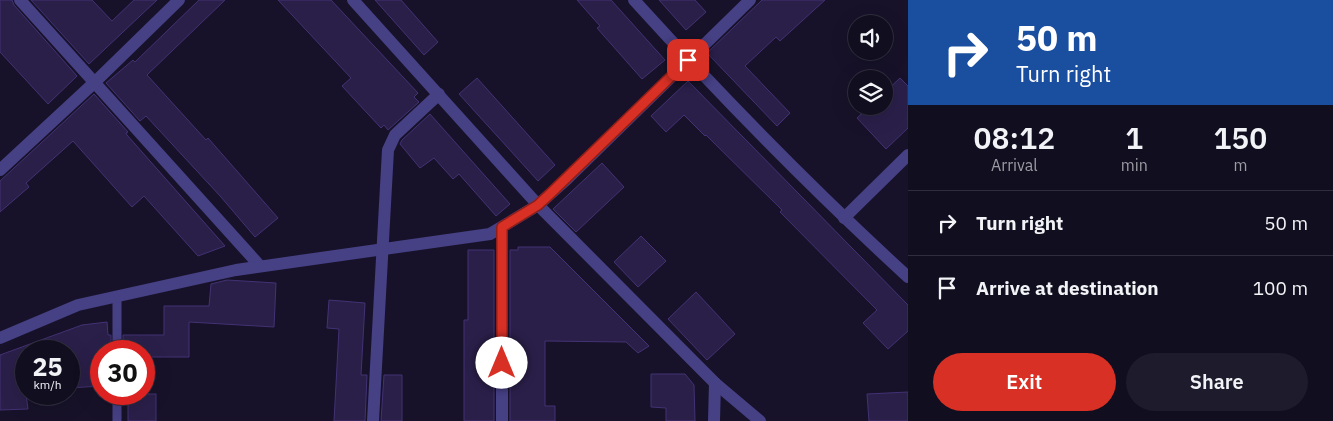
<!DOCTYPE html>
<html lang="en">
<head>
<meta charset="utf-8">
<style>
  :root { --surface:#110e1f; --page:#1e1c2c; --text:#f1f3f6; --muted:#9c9ca4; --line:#302e3d; --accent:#d93025 }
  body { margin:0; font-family:"IBM Plex Sans",sans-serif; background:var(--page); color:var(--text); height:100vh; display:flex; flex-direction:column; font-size:19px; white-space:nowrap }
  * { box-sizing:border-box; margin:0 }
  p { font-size:16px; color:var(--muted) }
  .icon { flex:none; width:28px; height:28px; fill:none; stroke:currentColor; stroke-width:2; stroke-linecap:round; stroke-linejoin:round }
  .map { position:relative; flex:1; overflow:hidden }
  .side { display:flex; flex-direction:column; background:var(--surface); width:425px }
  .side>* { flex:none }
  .guide { background:#1a4fa0; color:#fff; overflow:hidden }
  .buttons { position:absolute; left:848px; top:15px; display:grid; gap:10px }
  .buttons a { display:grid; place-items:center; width:45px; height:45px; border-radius:50%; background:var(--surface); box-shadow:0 5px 20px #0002,0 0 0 1px var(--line); font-size:25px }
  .speed { position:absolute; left:15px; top:340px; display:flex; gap:10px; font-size:25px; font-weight:700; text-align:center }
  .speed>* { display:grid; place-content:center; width:65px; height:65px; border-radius:50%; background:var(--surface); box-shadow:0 5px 20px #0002,0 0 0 1px var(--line); line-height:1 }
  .speed small { font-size:12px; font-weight:400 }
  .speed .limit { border:8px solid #d22; background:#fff; color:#111 }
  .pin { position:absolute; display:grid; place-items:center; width:42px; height:42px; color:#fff; margin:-21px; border-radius:10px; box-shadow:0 2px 8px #0006 }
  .me { position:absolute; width:55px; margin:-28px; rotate:0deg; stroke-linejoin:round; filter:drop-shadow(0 0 4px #0008) }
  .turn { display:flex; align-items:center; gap:18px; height:105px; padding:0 25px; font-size:22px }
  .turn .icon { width:65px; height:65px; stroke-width:2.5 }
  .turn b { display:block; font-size:35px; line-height:42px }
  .eta { display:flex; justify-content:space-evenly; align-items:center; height:85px; text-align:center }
  .eta b { font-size:30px; font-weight:600; line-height:35px }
  .primary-button { display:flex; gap:10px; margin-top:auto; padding:10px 25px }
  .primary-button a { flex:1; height:58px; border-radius:30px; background:var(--accent); color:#fff; font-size:20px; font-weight:600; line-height:58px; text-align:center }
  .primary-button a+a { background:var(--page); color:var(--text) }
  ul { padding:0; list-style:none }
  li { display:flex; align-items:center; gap:15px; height:65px; padding:0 25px; border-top:1px solid var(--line) }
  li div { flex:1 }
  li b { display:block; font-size:19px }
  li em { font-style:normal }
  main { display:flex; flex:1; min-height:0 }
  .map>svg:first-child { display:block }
  .building { fill:#2a1f49; stroke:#433274 }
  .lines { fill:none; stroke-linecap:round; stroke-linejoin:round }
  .lane { stroke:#464085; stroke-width:9 }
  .street { stroke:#464085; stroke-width:12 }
  .route-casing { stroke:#8d1f18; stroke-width:12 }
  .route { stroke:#d93025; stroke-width:9 }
</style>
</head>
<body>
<main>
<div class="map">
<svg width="908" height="421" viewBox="0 0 908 421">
  <rect width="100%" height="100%" fill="#171229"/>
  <!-- building -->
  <g class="building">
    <path d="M0,0H12L14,5L77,76L48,104L0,52Z"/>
    <path d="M31,0H92L112,21L134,0H157L89,64Z"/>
    <path d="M199,0H225L147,75L206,140L208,138L278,218L255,237L221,197L146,116L140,121L106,83L133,60L135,62Z"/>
    <path d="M278,0H331L418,93L414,97L419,102L388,130L384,125L381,128L342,86L351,78Z"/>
    <path d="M375,0H401L438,42L424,55Z"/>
    <path d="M577,0H611L665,60L642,79L597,28L600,26Z"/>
    <path d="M659,0H695L706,12L686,30Z"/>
    <path d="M762,0H825L780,41L776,37L745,66L790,113L777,126L707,53Z"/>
    <path d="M477,78L555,165L538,181L459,94Z"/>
    <path d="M900,78L908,86V128L886,149L857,118L870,106H884V93Z"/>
    <path d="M688,81L908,305V331L888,349L863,323L877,310L780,212L782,210L706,135L705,136L684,115L666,132L651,116Z"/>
    <path d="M94,94L128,132L126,133L127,135L225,246L198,256L144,196L132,207L73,141L26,183L29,187L0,212V181Z"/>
    <path d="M430,114L510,204L496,216L459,174L453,179L434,158L420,168L400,144L402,140Z"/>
    <path d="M602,163L624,187L576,232L553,209Z"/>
    <path d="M641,236L666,261L638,287L614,262Z"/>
    <path d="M518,247H550L649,346L638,353L626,342L545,341V406H555V421H510V250H518Z"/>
    <path d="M468,250H494V421H464V320H468Z"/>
    <path d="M227,280L276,283L274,327L189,322V357H144V351H123V335H164V306H209L211,284Z"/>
    <path d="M696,292L735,334L707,360L668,319Z"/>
    <path d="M329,300L365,303L361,375H367L365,421H334L339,329L327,328Z"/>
    <path d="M107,322L108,335H111V351H101V386L69,388V351H26V394L28,409L0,410V355L82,325Z"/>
    <path d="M651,374H685L694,385L695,421H666V408L651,407Z"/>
    <path d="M384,375H402V421H381Z"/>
    <path d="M908,392V421H869L867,394Z"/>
    <rect x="128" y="394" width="28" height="27"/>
  </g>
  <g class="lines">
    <!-- lane -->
    <g class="lane">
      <path d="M117,351V296"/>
      <path d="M117,421V394"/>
    </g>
    <!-- street -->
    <g class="street">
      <path d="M20,0L260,266"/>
      <path d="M353,0L538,205L715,383L760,421"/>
      <path d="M634,0C721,96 812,189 908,277"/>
      <path d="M0,170L95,82L179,0"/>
      <path d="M844,218L908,155"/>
      <path d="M0,338L78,305L236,270L490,234L538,205L567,179L750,0"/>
      <path d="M373,421L388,150L395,135L439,94"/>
      <path d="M502,421V227"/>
      <path d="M714,421L715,383"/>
    </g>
  </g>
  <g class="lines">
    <!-- route casing -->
    <g class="route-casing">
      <path id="route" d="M502,363V227L538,205L552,192L688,60"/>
    </g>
    <!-- route -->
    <use href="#route" class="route"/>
  </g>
</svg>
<div class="buttons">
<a><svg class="icon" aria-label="sound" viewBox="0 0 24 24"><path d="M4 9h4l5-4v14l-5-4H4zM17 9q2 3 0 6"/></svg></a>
<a><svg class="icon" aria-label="layers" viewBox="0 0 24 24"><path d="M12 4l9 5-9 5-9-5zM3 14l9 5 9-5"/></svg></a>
</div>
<div class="speed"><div>25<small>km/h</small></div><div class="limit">30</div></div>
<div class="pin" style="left:688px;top:60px;background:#d93025"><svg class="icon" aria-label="arrive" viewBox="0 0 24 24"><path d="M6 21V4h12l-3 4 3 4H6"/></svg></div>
<svg class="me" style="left:502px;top:363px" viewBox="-20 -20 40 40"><circle r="19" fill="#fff"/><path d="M0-13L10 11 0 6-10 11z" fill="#d93025"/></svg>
</div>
<section class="side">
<div class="guide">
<div class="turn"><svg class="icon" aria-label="right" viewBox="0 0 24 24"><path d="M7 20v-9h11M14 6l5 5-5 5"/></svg><div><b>50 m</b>Turn right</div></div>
</div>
<div class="eta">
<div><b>08:12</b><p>Arrival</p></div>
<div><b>1</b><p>min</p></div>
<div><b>150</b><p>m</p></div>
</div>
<ul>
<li><svg class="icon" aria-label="right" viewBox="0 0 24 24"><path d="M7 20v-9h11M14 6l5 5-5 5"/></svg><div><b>Turn right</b></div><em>50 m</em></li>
<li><svg class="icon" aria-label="arrive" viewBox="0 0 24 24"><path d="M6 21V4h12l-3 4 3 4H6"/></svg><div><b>Arrive at destination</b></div><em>100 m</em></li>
</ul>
<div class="primary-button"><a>Exit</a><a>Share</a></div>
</section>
</main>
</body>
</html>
